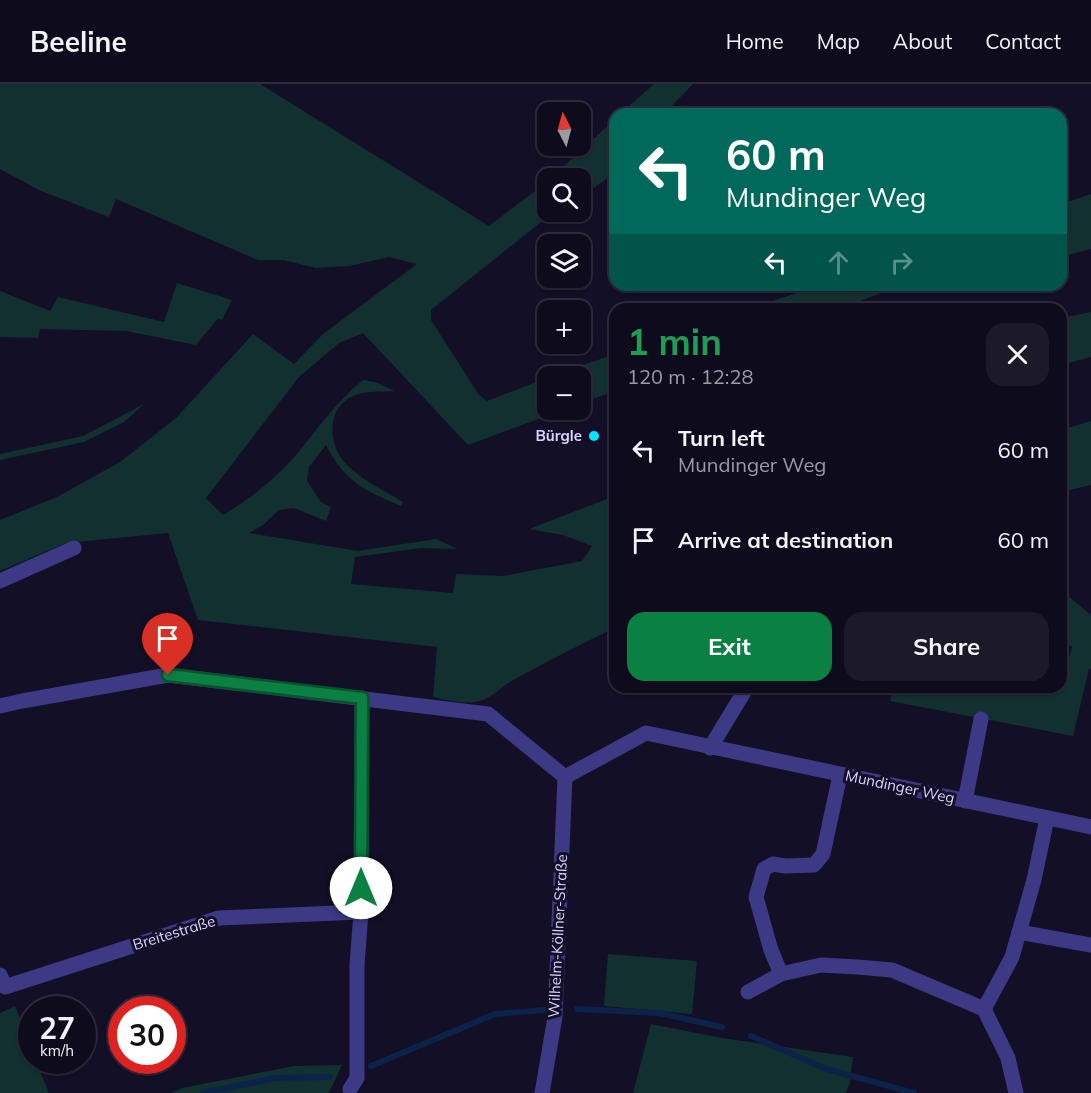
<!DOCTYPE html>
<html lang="en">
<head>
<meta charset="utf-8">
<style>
  :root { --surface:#0e0b1c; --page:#1c1929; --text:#f1f3f6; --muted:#9b9ba3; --line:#2e2b3b; --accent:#0b8043 }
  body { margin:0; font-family:Mulish,sans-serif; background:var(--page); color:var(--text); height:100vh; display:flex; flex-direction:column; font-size:22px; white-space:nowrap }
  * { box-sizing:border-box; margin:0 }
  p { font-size:20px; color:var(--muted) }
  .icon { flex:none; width:33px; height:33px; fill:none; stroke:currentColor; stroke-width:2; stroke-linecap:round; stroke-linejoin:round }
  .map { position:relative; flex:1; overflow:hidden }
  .details { position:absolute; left:609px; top:219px; width:458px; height:390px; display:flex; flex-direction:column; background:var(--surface); border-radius:18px; box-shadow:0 2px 4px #0004,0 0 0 2px var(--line) }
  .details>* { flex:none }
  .hud { position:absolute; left:609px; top:24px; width:458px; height:183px; border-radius:18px; box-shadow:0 2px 4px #0004,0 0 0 2px var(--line); background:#00695c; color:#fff; overflow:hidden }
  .needle { width:39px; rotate:354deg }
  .controls { position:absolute; left:537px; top:18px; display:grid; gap:12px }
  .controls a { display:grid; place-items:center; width:54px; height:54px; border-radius:12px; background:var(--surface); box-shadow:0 2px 4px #0004,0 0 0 2px var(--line); font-size:30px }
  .speed { position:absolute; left:18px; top:912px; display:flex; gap:12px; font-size:30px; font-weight:700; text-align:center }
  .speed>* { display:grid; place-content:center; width:78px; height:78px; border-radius:50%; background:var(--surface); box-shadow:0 2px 4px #0004,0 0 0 2px var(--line); line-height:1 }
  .speed small { font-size:15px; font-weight:400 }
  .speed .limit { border:9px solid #d22; background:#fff; color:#111 }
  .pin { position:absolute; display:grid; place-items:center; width:51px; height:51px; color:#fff; margin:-62px -26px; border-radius:50% 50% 50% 0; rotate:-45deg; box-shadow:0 0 6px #0007 }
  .pin .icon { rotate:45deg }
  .me { position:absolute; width:66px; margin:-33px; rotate:0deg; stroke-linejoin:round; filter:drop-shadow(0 0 4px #0008) }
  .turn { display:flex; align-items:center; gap:21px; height:126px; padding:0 18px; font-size:27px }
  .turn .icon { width:78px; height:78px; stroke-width:2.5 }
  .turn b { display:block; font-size:42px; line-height:51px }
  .lanes { display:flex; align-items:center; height:57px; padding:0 18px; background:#0003; justify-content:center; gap:30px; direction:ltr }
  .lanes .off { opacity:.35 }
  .round { display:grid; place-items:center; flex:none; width:63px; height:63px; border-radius:18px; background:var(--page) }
  .overview { display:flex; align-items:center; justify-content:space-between; height:102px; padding:0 18px }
  h1 { font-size:36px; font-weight:700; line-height:45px; color:#1e9e55 }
  .action { display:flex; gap:12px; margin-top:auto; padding:12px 18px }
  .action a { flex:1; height:69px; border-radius:18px; background:var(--accent); color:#fff; font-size:24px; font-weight:700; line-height:69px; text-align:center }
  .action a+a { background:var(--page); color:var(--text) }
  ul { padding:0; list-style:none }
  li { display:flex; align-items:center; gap:18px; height:90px; padding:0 18px }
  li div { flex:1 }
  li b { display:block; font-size:22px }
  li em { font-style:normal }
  header { display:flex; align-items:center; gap:36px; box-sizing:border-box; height:84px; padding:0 30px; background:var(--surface); border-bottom:2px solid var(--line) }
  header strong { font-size:28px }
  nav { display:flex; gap:33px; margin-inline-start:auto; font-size:21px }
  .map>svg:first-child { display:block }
  .green { fill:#12302f }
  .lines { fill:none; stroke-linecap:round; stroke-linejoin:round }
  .stream { stroke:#0c2248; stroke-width:6 }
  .minor { stroke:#3d3a85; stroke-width:15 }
  .route-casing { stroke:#07532c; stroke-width:15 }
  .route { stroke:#0b8043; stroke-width:10 }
  .poi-dot { fill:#00e5ff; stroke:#130f26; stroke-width:2 }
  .labels { text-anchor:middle; stroke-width:6; stroke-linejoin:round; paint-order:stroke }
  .poi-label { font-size:15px; font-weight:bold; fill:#d9d4ff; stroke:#130f26; text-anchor:end }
  .street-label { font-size:15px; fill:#d9d4ff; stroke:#130f26 }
</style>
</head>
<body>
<header>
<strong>Beeline</strong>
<nav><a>Home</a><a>Map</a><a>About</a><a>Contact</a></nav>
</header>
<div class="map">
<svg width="1091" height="1009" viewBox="0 0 1091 1009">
  <rect width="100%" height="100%" fill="#130f26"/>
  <!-- green -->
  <g class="green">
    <path d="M0,0H260L489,142L547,98L548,128H557L546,134L431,226V236L479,311L487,317L547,294L548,326H563L468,361L363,249L339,259L299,293L206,414L223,431C248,416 269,400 289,379C314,351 333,320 363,296L375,298L395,307C380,308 362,306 349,314C326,328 329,361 345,379C361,396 383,406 403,418L401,422C364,406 345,398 326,361L309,383L307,397L321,418L331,423L326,437L294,424L279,426L263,441L249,449L358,467L436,455L458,465L421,464L355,473L351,500L453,509L456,490L503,492L582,477L592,462L563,451L529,445L615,412V544C581,560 548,577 515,595C503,601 492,614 479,617C465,621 447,616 433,613L437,563L198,536L168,449L66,459L0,487V436L57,413L120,378L176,334L253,250L294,280L323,250L417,180L389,173L349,182L316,184L283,176H258L116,115L109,133L41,107L0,85Z"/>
    <path d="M654,0H693L664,30H620Z"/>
    <path d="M615,35V88L613,90L581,113L580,94H551Z"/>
    <path d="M1091,110V165L1061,173V120Z"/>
    <path d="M177,199L232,216L222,236L218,234L196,261L126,247L40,245L38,254L0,253V207L50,227L58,213L164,238Z"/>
    <path d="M821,201H903L838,225H748Z"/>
    <path d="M1091,228V273L1061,281V234Z"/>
    <path d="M615,270V307L581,319L580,292H552Z"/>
    <path d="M144,320L124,338L84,358L0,376V370L83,352Z"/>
    <path d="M1091,337V401L1061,408V346Z"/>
    <path d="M1061,506L1091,531V585H1089L1073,652L890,617L893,603H1060L1061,582L1068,577L1072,563L1061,555Z"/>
    <path d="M608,870L697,877L692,930L604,922Z"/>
    <path d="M15,922L31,963L32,976L36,977L49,1009H0V929Z"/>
    <path d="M651,940L722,954L853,973L850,999L846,1009H633Z"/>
    <path d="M342,981L329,1009H171L182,1004L294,982Z"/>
  </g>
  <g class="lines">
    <!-- stream -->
    <g class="stream">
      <path d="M577,925L659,929L722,943"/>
      <path d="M751,952L826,985L914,1009"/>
      <path d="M371,982L495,930L544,926"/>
      <path d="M203,1009L276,994L330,993"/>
    </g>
    <!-- minor -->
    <g class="minor">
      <path d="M0,497L74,464"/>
      <path d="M0,622L22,617L168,591L488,630L565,693L646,649L1091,743"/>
      <path d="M710,664L747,603"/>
      <path d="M965,717L981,635"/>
      <path d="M1019,848L1091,861"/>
      <path d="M781,890L771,866L756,813L764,785L773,780L785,782L814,781L823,770L840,691"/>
      <path d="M0,891L5,903L219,834L361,828"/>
      <path d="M748,908L781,890L821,881L857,883L892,886L984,925L1012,873L1034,796L1047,734"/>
      <path d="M984,925L1008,974L1016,1009"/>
      <path d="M350,1005L357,994V881L361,828L362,614"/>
      <path d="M542,1009L555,933L565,693"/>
    </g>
  </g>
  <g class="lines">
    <!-- route casing -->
    <g class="route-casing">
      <path id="route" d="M168,591L362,614L361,804"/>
    </g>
    <!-- route -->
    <use href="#route" class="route"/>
  </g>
  <!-- markers -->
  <circle class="poi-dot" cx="594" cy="352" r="6"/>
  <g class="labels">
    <!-- poi labels -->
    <g class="poi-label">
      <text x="582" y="357">Bürgle</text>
    </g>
    <!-- street labels -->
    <g class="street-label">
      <text transform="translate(900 703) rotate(12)" y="5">Mundinger Weg</text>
      <text transform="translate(174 849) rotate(-17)" y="5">Breitestraße</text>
      <text transform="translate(558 852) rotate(-87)" y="5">Wilhelm-Köllner-Straße</text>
    </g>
  </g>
</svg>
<div class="controls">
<a><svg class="needle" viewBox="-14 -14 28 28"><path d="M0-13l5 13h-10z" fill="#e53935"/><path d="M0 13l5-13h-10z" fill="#9b9ba3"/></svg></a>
<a><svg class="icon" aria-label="search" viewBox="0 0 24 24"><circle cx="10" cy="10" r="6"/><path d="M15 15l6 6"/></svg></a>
<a><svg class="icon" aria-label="layers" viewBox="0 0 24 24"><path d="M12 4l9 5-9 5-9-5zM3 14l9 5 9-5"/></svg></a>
<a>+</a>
<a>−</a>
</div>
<div class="speed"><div>27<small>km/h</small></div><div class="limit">30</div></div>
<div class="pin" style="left:168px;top:591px;background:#d93025"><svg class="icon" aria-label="arrive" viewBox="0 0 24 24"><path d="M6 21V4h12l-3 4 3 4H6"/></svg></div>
<svg class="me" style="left:361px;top:804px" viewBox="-20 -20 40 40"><circle r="19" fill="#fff"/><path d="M0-13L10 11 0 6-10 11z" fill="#0b8043"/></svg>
<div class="hud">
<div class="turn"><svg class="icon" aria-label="left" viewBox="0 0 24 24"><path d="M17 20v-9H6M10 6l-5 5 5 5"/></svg><div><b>60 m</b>Mundinger Weg</div></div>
<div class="lanes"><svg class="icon" aria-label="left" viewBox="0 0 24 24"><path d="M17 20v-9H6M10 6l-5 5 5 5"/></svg><svg class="icon off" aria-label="ahead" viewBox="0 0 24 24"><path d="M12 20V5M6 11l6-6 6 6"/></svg><svg class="icon off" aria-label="right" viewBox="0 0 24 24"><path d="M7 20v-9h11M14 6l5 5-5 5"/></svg></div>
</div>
<section class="details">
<div class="overview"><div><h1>1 min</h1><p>120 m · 12:28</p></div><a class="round"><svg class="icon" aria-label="close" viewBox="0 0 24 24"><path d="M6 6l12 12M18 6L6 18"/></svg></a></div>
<ul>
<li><svg class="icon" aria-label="left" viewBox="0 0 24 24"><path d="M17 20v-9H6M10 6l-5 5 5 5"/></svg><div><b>Turn left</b><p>Mundinger Weg</p></div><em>60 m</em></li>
<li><svg class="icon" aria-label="arrive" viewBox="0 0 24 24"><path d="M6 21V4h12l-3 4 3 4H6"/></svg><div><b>Arrive at destination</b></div><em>60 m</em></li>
</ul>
<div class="action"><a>Exit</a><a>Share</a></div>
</section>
</div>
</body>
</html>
